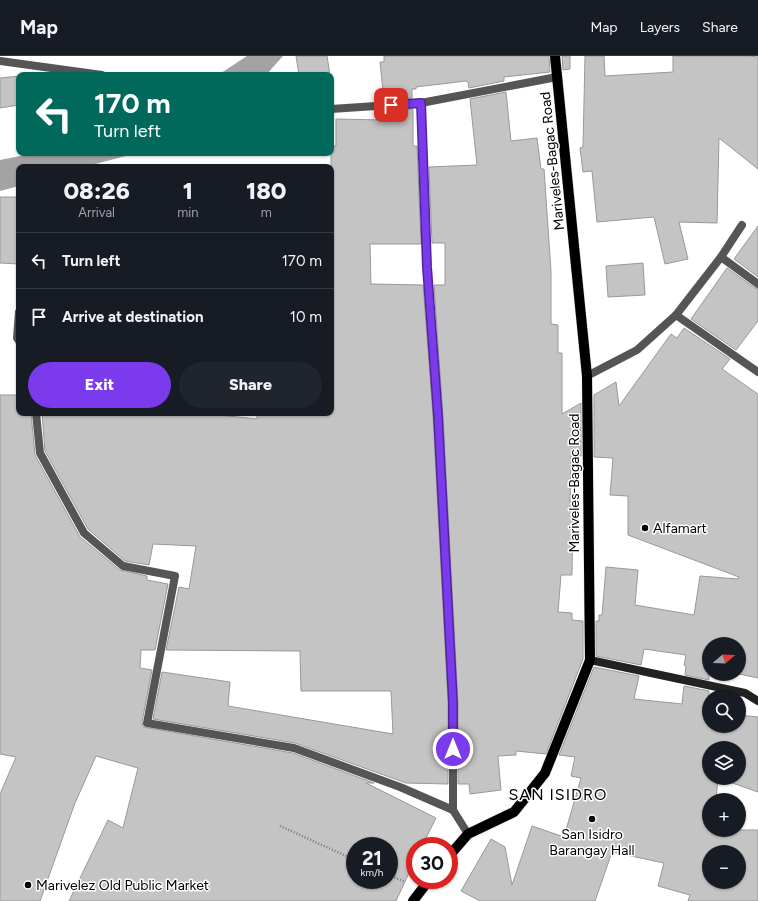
<!DOCTYPE html>
<html lang="en">
<head>
<meta charset="utf-8">
<style>
  :root { --surface:#171b24; --page:#20242c; --text:#f1f3f6; --muted:#9ea1a6; --line:#363941; --accent:#7c3aed }
  body { margin:0; font-family:Figtree,sans-serif; background:var(--page); color:var(--text); height:100vh; display:flex; flex-direction:column; font-size:15px; white-space:nowrap }
  * { box-sizing:border-box; margin:0 }
  p { font-size:13px; color:var(--muted) }
  .icon { flex:none; width:22px; height:22px; fill:none; stroke:currentColor; stroke-width:2; stroke-linecap:round; stroke-linejoin:round }
  .map { position:relative; flex:1; overflow:hidden }
  .details { position:absolute; left:16px; top:108px; width:318px; height:252px; display:flex; flex-direction:column; background:var(--surface); border-radius:8px; box-shadow:0 1px 3px #0004 }
  .details>* { flex:none }
  .top-card { position:absolute; left:16px; top:16px; width:318px; height:84px; border-radius:8px; box-shadow:0 1px 3px #0004; background:#00695c; color:#fff; overflow:hidden }
  .needle { width:26px; rotate:71deg }
  .fabs { position:absolute; left:702px; top:581px; display:grid; gap:8px }
  .fabs a { display:grid; place-items:center; width:44px; height:44px; border-radius:50%; background:var(--surface); box-shadow:0 1px 3px #0004; font-size:20px }
  .speed { position:absolute; left:346px; top:781px; display:flex; gap:8px; font-size:20px; font-weight:700; text-align:center }
  .speed>* { display:grid; place-content:center; width:52px; height:52px; border-radius:50%; background:var(--surface); box-shadow:0 1px 3px #0004; line-height:1 }
  .speed small { font-size:10px; font-weight:400 }
  .speed .limit { border:6px solid #d22; background:#fff; color:#111 }
  .pin { position:absolute; display:grid; place-items:center; width:34px; height:34px; color:#fff; margin:-17px; border-radius:8px; box-shadow:0 2px 6px #0006 }
  .me { position:absolute; width:44px; margin:-22px; rotate:0deg; stroke-linejoin:round; filter:drop-shadow(0 0 3px #0008) }
  .turn { display:flex; align-items:center; gap:14px; height:84px; padding:0 12px; font-size:18px }
  .turn .icon { width:52px; height:52px; stroke-width:2.5 }
  .turn b { display:block; font-size:28px; line-height:34px }
  .eta { display:flex; justify-content:space-evenly; align-items:center; height:68px; text-align:center }
  .eta b { font-size:24px; font-weight:800; line-height:28px }
  .action { display:flex; gap:8px; margin-top:auto; padding:8px 12px }
  .action a { flex:1; height:46px; border-radius:24px; background:var(--accent); color:#fff; font-size:16px; font-weight:800; line-height:46px; text-align:center }
  .action a+a { background:var(--page); color:var(--text) }
  ul { padding:0; list-style:none }
  li { display:flex; align-items:center; gap:12px; height:56px; padding:0 12px; border-top:1px solid var(--line) }
  li div { flex:1 }
  li b { display:block; font-size:15px }
  li em { font-style:normal }
  header { display:flex; align-items:center; gap:24px; box-sizing:border-box; height:56px; padding:0 20px; background:var(--surface); border-bottom:1px solid var(--line) }
  header strong { font-size:19px }
  nav { display:flex; gap:22px; margin-inline-start:auto; font-size:14px }
  .map>svg:first-child { display:block }
  .water { fill:#a3a3a3 }
  .building { fill:#c4c4c4; stroke:#999; fill-rule:evenodd }
  .lines { fill:none; stroke-linecap:round; stroke-linejoin:round }
  .primary-casing { stroke:#dbdbdb; stroke-width:11 }
  .path { stroke:#777; stroke-width:2.5; stroke-dasharray:1 2; stroke-linecap:butt }
  .street { stroke:#555; stroke-width:8 }
  .secondary { stroke:#222; stroke-width:8 }
  .primary { stroke:#000; stroke-width:10 }
  .route-casing { stroke:#51269a; stroke-width:10 }
  .route { stroke:#7c3aed; stroke-width:7 }
  .poi-dot { fill:#000; stroke:#fff; stroke-width:1.5 }
  .labels { text-anchor:middle; stroke-width:3; stroke-linejoin:round; paint-order:stroke }
  .street-label { font-size:14px; fill:#000; stroke:#fff }
  .poi-label { font-size:14px; fill:#000; stroke:#fff; text-anchor:start }
  .quarter-label { font-size:16px; letter-spacing:1px; fill:#000; stroke:#fff }
</style>
</head>
<body>
<header>
<strong>Map</strong>
<nav><a>Map</a><a>Layers</a><a>Share</a></nav>
</header>
<div class="map">
<svg width="758" height="845" viewBox="0 0 758 845">
  <rect width="100%" height="100%" fill="#fff"/>
  <!-- water -->
  <g class="water">
    <path d="M247,0H283L266,19H218Z"/>
    <path d="M35,97H137L84,111H19V130L0,135V104Z"/>
  </g>
  <!-- building -->
  <g class="building">
    <path d="M296,0H327L330,19H299Z"/>
    <path d="M384,0H549L550,16L504,21V25L469,32L468,26L466,25L416,31V33H412V42L384,44L380,6H384Z"/>
    <path d="M562,0H570V13L563,14Z"/>
    <path d="M585,0H604L605,20L673,16V0H749L758,1V113L719,82L717,167L679,166L688,203L665,208L654,161L597,166L592,115L583,116L580,92L583,91Z"/>
    <path d="M19,20V49L0,52V22Z"/>
    <path d="M506,36L511,85L537,82L541,113H544L551,215V268L558,269V297H562V358L581,347V400H571L570,446H573L572,519H561L558,556L572,557V564L583,565V603L546,698L516,695V699L498,700L501,734L470,738L469,728H458V647L443,360L434,229H445V187H432L429,111L477,109L470,43Z"/>
    <path d="M413,53V90H417L421,188H370L371,228L423,229L433,360L448,647V728L406,727L295,687L153,663L162,616L230,626L228,650L393,678L391,635H301L300,595L166,594L179,531L189,533L196,490L153,488L149,509L125,505L88,473L45,395L42,357H200L257,363V357H331V97H333V90H336V63L383,64V55Z"/>
    <path d="M0,141H19V208L0,207Z"/>
    <path d="M758,170V221L734,203Z"/>
    <path d="M643,207L645,239L608,241L606,210Z"/>
    <path d="M727,212L755,232L758,233V265L736,294L691,263Z"/>
    <path d="M684,272L730,303L722,313L758,338V622L739,618V588H709V624L685,619L686,610L684,609L686,599L644,593L641,609L596,600V565H599V559H602L606,511L638,514L635,549L694,559L700,520L738,523L739,521L628,479V440L610,439L613,402L594,401V339L616,326L619,350L671,278L677,282Z"/>
    <path d="M0,339H19V357H31L35,399L80,481L120,514L147,520V524L168,528L155,594H141L140,612L152,614L142,666L143,671L293,697L374,727H366L436,762L422,790H415V804L396,845H69L108,764L123,772L138,712L96,700L75,747L40,845H0V738L16,701L0,698ZM355,790H389V824H355Z"/>
    <path d="M594,611L639,620L634,643L682,648L684,630L709,635V670H739V659L758,661V736L718,722L716,744H709V774H758V845H688L690,839L658,830L664,807L612,796L595,845H480L461,835L491,783L505,791L512,829L532,770L564,781L581,722L571,720L575,701L559,699ZM709,692H739V722H709ZM709,796H739V826H709Z"/>
  </g>
  <g class="lines">
    <!-- primary casing -->
    <g class="primary-casing">
      <g id="primary">
        <path d="M449,800L468,778L514,756L545,717L590,604L587,320L555,0"/>
        <path d="M413,845L429,824"/>
      </g>
    </g>
    <!-- path -->
    <g class="path">
      <path d="M280,770L355,804"/>
      <path d="M389,819L405,826"/>
    </g>
    <!-- street -->
    <g class="street">
      <path d="M0,5L102,19"/>
      <path d="M421,47L427,211L438,360L453,647V754"/>
      <path d="M331,53L421,47L557,21"/>
      <path d="M721,201L758,228"/>
      <path d="M19,256L17,282L19,285"/>
      <path d="M676,259L758,316"/>
      <path d="M587,320L637,294L676,259L721,201L742,169"/>
      <path d="M36,357L40,397L84,477L123,510L175,520L147,667L294,692L400,731L453,754L468,778"/>
    </g>
    <!-- secondary -->
    <path class="secondary" d="M590,604L745,637L758,645"/>
    <!-- primary -->
    <use href="#primary" class="primary"/>
  </g>
  <g class="lines">
    <!-- route casing -->
    <g class="route-casing">
      <path id="route" d="M391,49L421,47L427,211L438,360L453,647V693"/>
    </g>
    <!-- route -->
    <use href="#route" class="route"/>
  </g>
  <!-- markers -->
  <g class="poi-dot">
    <circle cx="645" cy="472" r="4"/>
    <circle cx="592" cy="763" r="4"/>
    <circle cx="28" cy="829" r="4"/>
  </g>
  <g class="labels">
    <!-- street labels -->
    <g class="street-label">
      <text transform="translate(552 105) rotate(-96)" y="5">Mariveles-Bagac Road</text>
      <text transform="translate(574 427) rotate(-90)" y="5">Mariveles-Bagac Road</text>
    </g>
    <!-- poi labels -->
    <g class="poi-label">
      <text x="653" y="477">Alfamart</text>
      <text x="592" y="783" text-anchor="middle">San Isidro<tspan x="592" dy="16">Barangay Hall</tspan></text>
      <text x="36" y="834">Marivelez Old Public Market</text>
    </g>
    <!-- quarter labels -->
    <g class="quarter-label">
      <text x="558" y="744">SAN ISIDRO</text>
    </g>
  </g>
</svg>
<div class="fabs">
<a><svg class="needle" viewBox="-14 -14 28 28"><path d="M0-13l5 13h-10z" fill="#e53935"/><path d="M0 13l5-13h-10z" fill="#9ea1a6"/></svg></a>
<a><svg class="icon" aria-label="search" viewBox="0 0 24 24"><circle cx="10" cy="10" r="6"/><path d="M15 15l6 6"/></svg></a>
<a><svg class="icon" aria-label="layers" viewBox="0 0 24 24"><path d="M12 4l9 5-9 5-9-5zM3 14l9 5 9-5"/></svg></a>
<a>+</a>
<a>−</a>
</div>
<div class="speed"><div>21<small>km/h</small></div><div class="limit">30</div></div>
<div class="pin" style="left:391px;top:49px;background:#d93025"><svg class="icon" aria-label="arrive" viewBox="0 0 24 24"><path d="M6 21V4h12l-3 4 3 4H6"/></svg></div>
<svg class="me" style="left:453px;top:693px" viewBox="-20 -20 40 40"><circle r="17" fill="#7c3aed" stroke="#fff" stroke-width="3"/><path d="M0-11L8 9 0 5-8 9z" fill="#fff"/></svg>
<div class="top-card">
<div class="turn"><svg class="icon" aria-label="left" viewBox="0 0 24 24"><path d="M17 20v-9H6M10 6l-5 5 5 5"/></svg><div><b>170 m</b>Turn left</div></div>
</div>
<section class="details">
<div class="eta">
<div><b>08:26</b><p>Arrival</p></div>
<div><b>1</b><p>min</p></div>
<div><b>180</b><p>m</p></div>
</div>
<ul>
<li><svg class="icon" aria-label="left" viewBox="0 0 24 24"><path d="M17 20v-9H6M10 6l-5 5 5 5"/></svg><div><b>Turn left</b></div><em>170 m</em></li>
<li><svg class="icon" aria-label="arrive" viewBox="0 0 24 24"><path d="M6 21V4h12l-3 4 3 4H6"/></svg><div><b>Arrive at destination</b></div><em>10 m</em></li>
</ul>
<div class="action"><a>Exit</a><a>Share</a></div>
</section>
</div>
</body>
</html>
